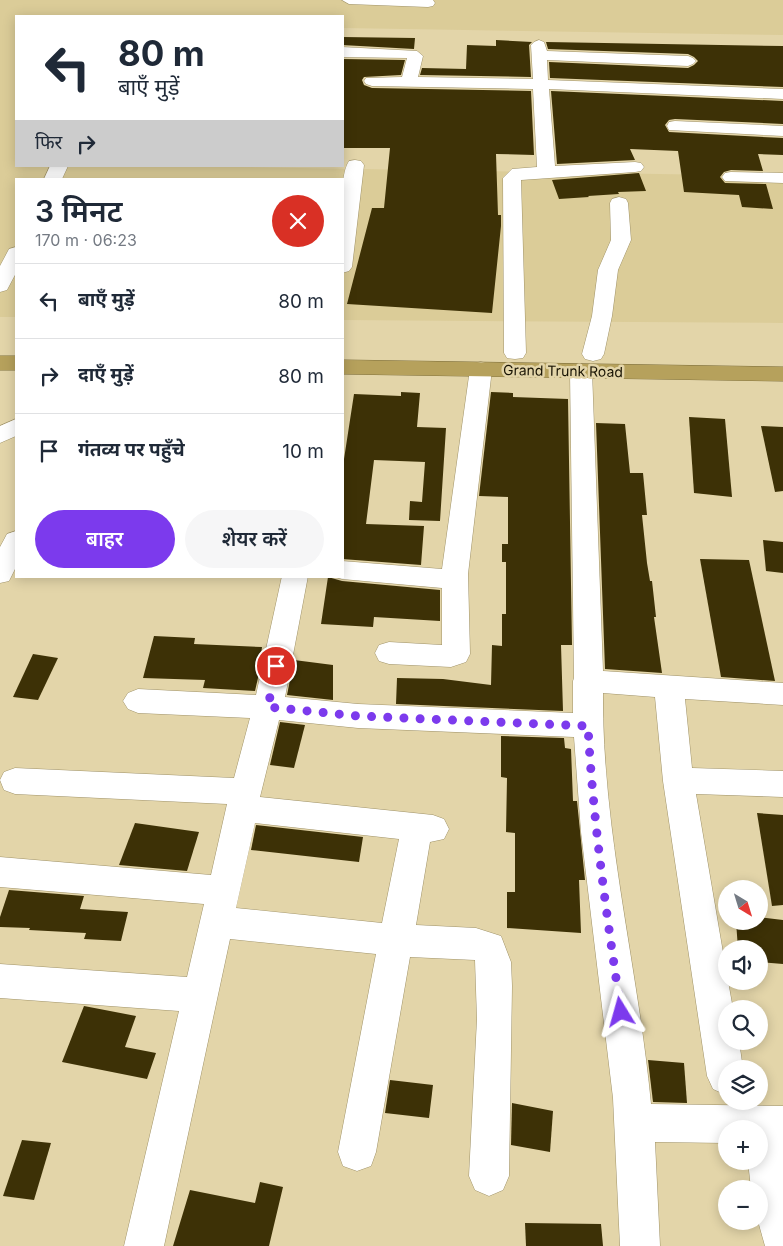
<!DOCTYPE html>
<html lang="hi">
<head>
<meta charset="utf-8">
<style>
  :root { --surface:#fff; --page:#f6f6f7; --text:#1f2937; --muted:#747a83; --line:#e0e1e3; --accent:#7c3aed }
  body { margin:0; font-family:Inter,"Noto Sans Devanagari",sans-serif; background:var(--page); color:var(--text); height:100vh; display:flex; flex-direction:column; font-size:19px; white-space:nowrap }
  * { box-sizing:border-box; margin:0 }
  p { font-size:16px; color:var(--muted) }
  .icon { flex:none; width:28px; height:28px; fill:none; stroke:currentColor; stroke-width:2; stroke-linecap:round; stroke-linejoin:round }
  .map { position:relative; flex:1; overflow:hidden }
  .side { position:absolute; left:15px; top:178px; width:329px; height:400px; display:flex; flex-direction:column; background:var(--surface); border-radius:0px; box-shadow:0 2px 12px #0003 }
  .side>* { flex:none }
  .banner { position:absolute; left:15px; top:15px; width:329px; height:152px; border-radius:0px; box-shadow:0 2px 12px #0003; background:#fff; color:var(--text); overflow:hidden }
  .needle { width:32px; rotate:142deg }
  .fabs { position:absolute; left:718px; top:880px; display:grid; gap:10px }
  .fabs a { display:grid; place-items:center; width:50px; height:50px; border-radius:50%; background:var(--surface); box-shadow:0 2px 12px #0003; font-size:25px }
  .pin { position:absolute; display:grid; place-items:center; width:42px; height:42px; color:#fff; margin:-21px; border:2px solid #fff; border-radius:50%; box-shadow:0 1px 5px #0007 }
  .me { position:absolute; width:55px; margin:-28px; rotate:352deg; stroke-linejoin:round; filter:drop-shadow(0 0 4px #0008) }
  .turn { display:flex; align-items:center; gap:18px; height:105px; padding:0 20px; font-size:22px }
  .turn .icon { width:65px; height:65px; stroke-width:2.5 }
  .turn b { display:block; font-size:35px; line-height:42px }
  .then { display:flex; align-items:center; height:48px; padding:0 20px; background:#0003; gap:10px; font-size:19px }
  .round { display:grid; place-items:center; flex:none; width:52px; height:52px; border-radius:26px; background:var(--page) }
  .summary { display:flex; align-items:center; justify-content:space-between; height:85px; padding:0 20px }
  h1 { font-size:30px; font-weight:600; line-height:38px }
  .button { display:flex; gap:10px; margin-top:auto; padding:10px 20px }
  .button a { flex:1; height:58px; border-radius:30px; background:var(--accent); color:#fff; font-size:20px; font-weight:600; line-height:58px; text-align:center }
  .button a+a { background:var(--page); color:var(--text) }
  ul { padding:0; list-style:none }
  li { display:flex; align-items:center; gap:15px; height:75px; padding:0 20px; border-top:1px solid var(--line) }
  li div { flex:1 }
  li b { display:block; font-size:19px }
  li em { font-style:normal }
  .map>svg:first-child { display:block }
  .built { fill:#dbcc98 }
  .building { fill:#3d3106 }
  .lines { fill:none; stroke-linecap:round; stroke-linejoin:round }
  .minor-casing { stroke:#a09369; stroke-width:1 }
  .highway-casing { stroke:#7f703d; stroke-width:1 }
  .minor { fill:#fff; fill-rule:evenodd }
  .highway { fill:#b6a15c; fill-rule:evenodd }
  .route { stroke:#7c3aed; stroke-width:9; stroke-dasharray:0 16.2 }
  .labels { text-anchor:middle; stroke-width:5; stroke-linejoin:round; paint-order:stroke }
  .street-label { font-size:14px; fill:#191404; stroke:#e3d5a9 }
</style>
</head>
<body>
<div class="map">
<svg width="783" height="1246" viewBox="0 0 783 1246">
  <rect width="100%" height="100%" fill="#e3d5a9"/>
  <!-- built -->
  <path class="built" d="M0,0H783V35L343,28L342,16H16V166H177L783,176V323L343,320L342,179H16V317H0Z"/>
  <!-- building -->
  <g class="building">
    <path d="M342,37L415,38L414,49L342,45Z"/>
    <path d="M496,40L532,42L529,45L531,77L420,75L422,68L466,69L467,45L496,46Z"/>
    <path d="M546,42L783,46V87L550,78L549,62L688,68L694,65L698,61L694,57L688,54L548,49Z"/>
    <path d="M342,59L405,60L401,75L364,77L362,80L364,85L372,88L531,91L534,155L496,154L498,215H501V226L492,313L347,304L372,208H384L390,148H342Z"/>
    <path d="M551,91L783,101V124L675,119L669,120L665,125L669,132L783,138V155L758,154L763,171L731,170L724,172L720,177L725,183L766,184L773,209L742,207L739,195L684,192L678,151L630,149L635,160L557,164Z"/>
    <path d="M639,173L646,191L618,192L619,194L588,196L589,197L559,199L552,180Z"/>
    <path d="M401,392L420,393L417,427L446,428L440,521L409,520L410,501L422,502L425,462L374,460L366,524L424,526L421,565L342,559V472L354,394L401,396Z"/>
    <path d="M491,392L513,393V397L568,399L572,645H561L563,711L396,704L397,678L443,679L491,685L492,645L502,646V614H506V562H502V544H508V497L479,496Z"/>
    <path d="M689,417L725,419L732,497L694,493Z"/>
    <path d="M596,423L625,424L630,473H643L647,515H642L647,563L650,581H652L656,617H654L662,673L605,669Z"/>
    <path d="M761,426L783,427V491L775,492Z"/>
    <path d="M763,540L783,542V573L766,571Z"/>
    <path d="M700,559L749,560L775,681L721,677Z"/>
    <path d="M328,577L342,581L440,590V621L374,617L373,627L321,624Z"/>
    <path d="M154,636L195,638L194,644L262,647L261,655L263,656L255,691L203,688L205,680L143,678Z"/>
    <path d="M33,654L58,658L38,700L13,697Z"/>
    <path d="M294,660L333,665V700L287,695Z"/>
    <path d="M280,722L305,725L294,768L270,765Z"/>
    <path d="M501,736L564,738L565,748L571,749L573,801H577L585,880H579L581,933L507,928V892H515V833L506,832L507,778L501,777Z"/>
    <path d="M757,813L783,815V905L772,906Z"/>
    <path d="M135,823L199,832L187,871L119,865Z"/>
    <path d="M256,825L363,837L359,862L251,850Z"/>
    <path d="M9,890L84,896L80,909L128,912L121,941L84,939L86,933L29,930L30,928L0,927V917Z"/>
    <path d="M759,917L783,920V964L759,962V949H738L736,921H759Z"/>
    <path d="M84,1006L136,1016L125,1047L156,1053L147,1079L62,1062Z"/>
    <path d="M648,1060L684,1063L687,1103L653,1102Z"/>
    <path d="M390,1080L433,1085L429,1118L385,1113Z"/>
    <path d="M512,1103L553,1111L550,1152L511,1145Z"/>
    <path d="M22,1140L51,1143L34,1200L3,1196Z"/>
    <path d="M260,1182L283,1187L269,1246H173L190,1190L255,1203Z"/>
    <path d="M525,1223L601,1224L603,1246H526Z"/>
  </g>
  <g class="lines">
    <!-- minor casing -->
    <g class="minor-casing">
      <g id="minor">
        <path d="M342,0H433L435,3L433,6L428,7L349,4Z"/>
        <path d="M539,40L544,42L547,51L688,56L693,58L696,61L693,64L688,66L547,60L548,80L783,89V99L549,89L555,166L635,162L641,163L644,167L641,171L635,172L521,180L526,353L523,358L515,359L507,358L504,353L503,178L512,169L537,167L533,89L372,86L366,84L364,81L366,78L402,77L407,58L342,57V47L417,51L423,56L418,77L533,79L531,45L534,42Z"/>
        <path d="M675,121L783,126V136L669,130L667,126L669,122Z"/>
        <path d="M355,160L361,161L364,165L352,267L349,271L342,273C342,250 337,178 349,161Z"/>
        <path d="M50,166H68L62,179H44Z"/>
        <path d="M731,172L783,173V183L725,181L722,177L725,173Z"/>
        <path d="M619,197L626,199L628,203L631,240L618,270L612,316L604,354L601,359L593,361L585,359L582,354L592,316L598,270L611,240L610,203L612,199Z"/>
        <path d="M16,247V273L7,290L0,292V266L9,249Z"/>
        <path d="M481,362L489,364L492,369L468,574L470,654L466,662L451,667L389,664L379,661L375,653L379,645L389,642L442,645V588L342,579L332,576H342V561L442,569L470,369L473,364Z"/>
        <path d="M581,364L589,366L592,371L603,671L783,683V705L685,699L692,768L783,771V797L696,794L726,970V981H728L733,1009H726V1041H739L743,1069H726V1095L713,1089L707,1076L663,781L655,697L603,693C602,831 638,967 651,1104L783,1106V1246H765L758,1221L759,1189H751L748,1161H759V1129H726V1143L655,1142L660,1246H620L613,1098L581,832L574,737L358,728L279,720L260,797L433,815L444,819L449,829L444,839L430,842L416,925L476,928L501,936L511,962L512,986L509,1176L503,1190L489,1196L475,1190L469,1176L477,1019L475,960L410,957L376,1152L371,1166L357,1171L343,1166L338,1152L376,954L230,939L164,1246H124L179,1011L0,998V964L187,977L204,904L0,887V857L211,875L227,804L15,794L4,790L0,780L4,772L15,768L234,778L250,718L138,713L128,709L123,701L128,693L138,689L256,695L282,576H308L285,697L358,704L573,713V681L574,678L570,371L573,366ZM255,823L399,839L382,923L236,908Z"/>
        <path d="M16,419V436L0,443V426Z"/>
        <path d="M16,531V567L9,581L0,583V547L7,534Z"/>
      </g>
    </g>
    <!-- highway casing -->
    <g class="highway-casing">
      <g id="highway">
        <rect x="0" y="356" width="16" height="14"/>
        <path d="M342,360L783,367V381L342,374Z"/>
      </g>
    </g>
    <!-- minor -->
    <use href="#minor" class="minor"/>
    <!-- highway -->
    <use href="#highway" class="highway"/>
  </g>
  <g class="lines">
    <!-- route -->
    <path class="route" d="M276,666L268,707L358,716L588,726C593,822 607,917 621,1012"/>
  </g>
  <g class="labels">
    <!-- street labels -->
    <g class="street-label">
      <text transform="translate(563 371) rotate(1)" y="5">Grand Trunk Road</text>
    </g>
  </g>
</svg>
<div class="fabs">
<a><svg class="needle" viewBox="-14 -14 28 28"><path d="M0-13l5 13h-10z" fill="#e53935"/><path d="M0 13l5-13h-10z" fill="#747a83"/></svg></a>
<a><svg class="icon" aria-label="sound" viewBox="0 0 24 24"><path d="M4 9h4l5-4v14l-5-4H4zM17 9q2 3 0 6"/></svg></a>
<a><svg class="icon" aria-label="search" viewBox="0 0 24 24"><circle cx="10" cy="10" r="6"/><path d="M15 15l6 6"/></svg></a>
<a><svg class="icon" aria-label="layers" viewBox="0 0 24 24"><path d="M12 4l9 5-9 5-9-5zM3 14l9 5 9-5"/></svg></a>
<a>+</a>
<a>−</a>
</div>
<div class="pin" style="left:276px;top:666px;background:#d93025"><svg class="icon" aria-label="arrive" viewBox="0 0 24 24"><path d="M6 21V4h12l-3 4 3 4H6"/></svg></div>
<svg class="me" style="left:621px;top:1012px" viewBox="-20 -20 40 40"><path d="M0-17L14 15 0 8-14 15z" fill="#7c3aed" stroke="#fff" stroke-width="4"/></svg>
<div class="banner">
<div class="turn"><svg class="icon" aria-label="left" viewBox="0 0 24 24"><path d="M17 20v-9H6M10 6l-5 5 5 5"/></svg><div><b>80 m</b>बाएँ मुड़ें</div></div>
<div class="then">फिर<svg class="icon" aria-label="right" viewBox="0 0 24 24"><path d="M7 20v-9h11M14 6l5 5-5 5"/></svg></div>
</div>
<section class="side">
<div class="summary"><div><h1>3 मिनट</h1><p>170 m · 06:23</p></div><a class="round" style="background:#d93025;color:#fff"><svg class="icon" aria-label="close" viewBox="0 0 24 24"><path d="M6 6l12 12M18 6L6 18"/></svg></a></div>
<ul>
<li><svg class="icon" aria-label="left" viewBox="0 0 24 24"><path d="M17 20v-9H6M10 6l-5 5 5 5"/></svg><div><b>बाएँ मुड़ें</b></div><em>80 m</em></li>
<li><svg class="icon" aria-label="right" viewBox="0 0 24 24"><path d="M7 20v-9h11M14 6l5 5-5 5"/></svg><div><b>दाएँ मुड़ें</b></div><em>80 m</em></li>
<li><svg class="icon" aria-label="arrive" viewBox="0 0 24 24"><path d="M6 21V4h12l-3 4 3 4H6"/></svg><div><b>गंतव्य पर पहुँचे</b></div><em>10 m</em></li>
</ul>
<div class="button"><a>बाहर</a><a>शेयर करें</a></div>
</section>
</div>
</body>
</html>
